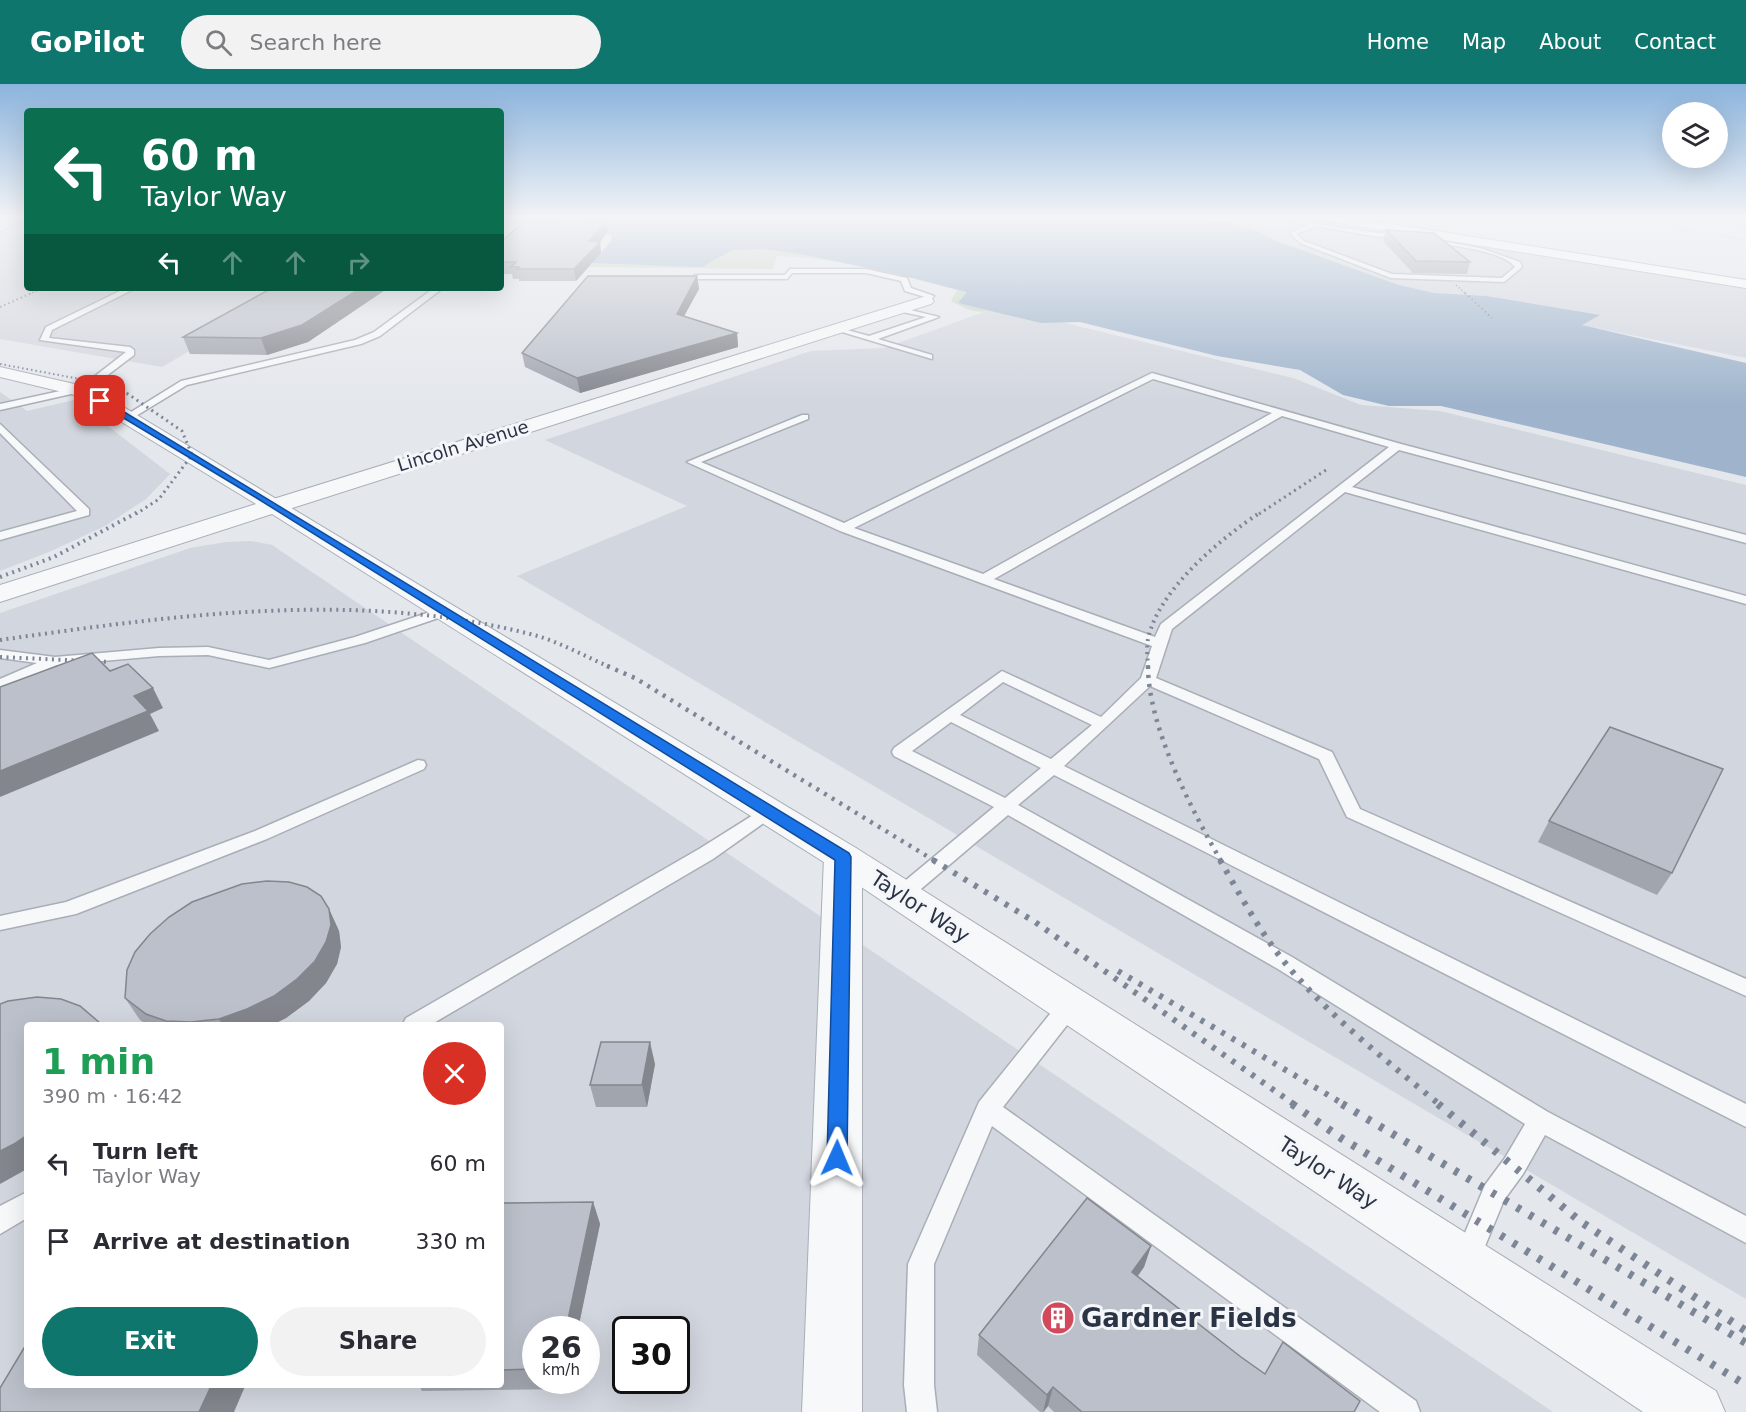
<!DOCTYPE html>
<html lang="en">
<head>
<meta charset="utf-8">
<style>
  :root { --surface:#fff; --page:#f2f2f3; --text:#2b2b33; --muted:#7c7c81; --accent:#0f766e }
  body { margin:0; font-family:"DejaVu Sans",sans-serif; background:var(--page); color:var(--text); height:100vh; display:flex; flex-direction:column; font-size:22px; white-space:nowrap }
  * { box-sizing:border-box; margin:0 }
  p { font-size:20px; color:var(--muted) }
  .icon { flex:none; width:33px; height:33px; fill:none; stroke:currentColor; stroke-width:2; stroke-linecap:round; stroke-linejoin:round }
  .map { position:relative; flex:1; overflow:hidden }
  .drawer { position:absolute; left:24px; top:938px; width:480px; height:366px; display:flex; flex-direction:column; background:var(--surface); border-radius:6px; box-shadow:0 6px 24px #0002 }
  .drawer>* { flex:none }
  .top-card { position:absolute; left:24px; top:24px; width:480px; height:183px; border-radius:6px; box-shadow:0 6px 24px #0002; background:#0b6e4f; color:#fff; overflow:hidden }
  .fabs { position:absolute; left:1662px; top:18px; display:grid; gap:12px }
  .fabs a { display:grid; place-items:center; width:66px; height:66px; border-radius:50%; background:var(--surface); box-shadow:0 6px 24px #0002; font-size:30px }
  .speed { position:absolute; left:522px; top:1232px; display:flex; gap:12px; font-size:30px; font-weight:700; text-align:center }
  .speed>* { display:grid; place-content:center; width:78px; height:78px; border-radius:50%; background:var(--surface); box-shadow:0 6px 24px #0002; line-height:1 }
  .speed small { font-size:15px; font-weight:400 }
  .speed .limit { border:3px solid #111; border-radius:9px; background:#fff; color:#111 }
  .pin { position:absolute; display:grid; place-items:center; width:51px; height:51px; color:#fff; margin:-26px; border-radius:12px; box-shadow:0 3px 9px #0006 }
  .me { position:absolute; width:66px; margin:-33px; rotate:1deg; stroke-linejoin:round; filter:drop-shadow(0 0 4px #0008) }
  .turn { display:flex; align-items:center; gap:21px; height:126px; padding:0 18px; font-size:27px }
  .turn .icon { width:78px; height:78px; stroke-width:2.5 }
  .turn b { display:block; font-size:42px; line-height:51px }
  .lanes { display:flex; align-items:center; height:57px; padding:0 18px; background:#0003; justify-content:center; gap:30px; direction:ltr }
  .lanes .off { opacity:.35 }
  .round { display:grid; place-items:center; flex:none; width:63px; height:63px; border-radius:32px; background:var(--page) }
  .headline { display:flex; align-items:center; justify-content:space-between; height:102px; padding:0 18px }
  h1 { font-size:36px; font-weight:700; line-height:45px; color:#1e9e55 }
  .primary-button { display:flex; gap:12px; margin-top:auto; padding:12px 18px }
  .primary-button a { flex:1; height:69px; border-radius:36px; background:var(--accent); color:#fff; font-size:24px; font-weight:700; line-height:69px; text-align:center }
  .primary-button a+a { background:var(--page); color:var(--text) }
  ul { padding:0; list-style:none }
  li { display:flex; align-items:center; gap:18px; height:78px; padding:0 18px }
  li div { flex:1 }
  li b { display:block; font-size:22px }
  li em { font-style:normal }
  header { display:flex; align-items:center; gap:36px; box-sizing:border-box; height:84px; padding:0 30px; background:var(--accent); color:#fff }
  header strong { font-size:28px }
  nav { display:flex; gap:33px; margin-inline-start:auto; font-size:21px }
  .search { width:420px; height:54px; background:var(--page); display:flex; align-items:center; gap:15px; box-sizing:border-box; padding:0 21px; border-radius:33px; color:var(--muted); font-size:22px }
  .map>svg:first-child { display:block }
  .built { fill:#d2d6de; fill-rule:evenodd }
  .green { fill:#c9d6c5 }
  .water { fill:#9fb4cc }
  .lines { fill:none; stroke-linecap:round; stroke-linejoin:round }
  .service-casing { stroke:#a9aeb7; stroke-width:3 }
  .minor-casing { stroke:#a9aeb7; stroke-width:2 }
  .tertiary-casing { stroke:#a9aeb7; stroke-width:2 }
  .primary-casing { stroke:#a3abb8; stroke-width:2 }
  .path { stroke:#c2c5cb; stroke-width:1.5; stroke-dasharray:1.5 1.5; stroke-linecap:butt }
  .service { fill:#f7f8fa; fill-rule:evenodd }
  .minor { fill:#f7f8fa; fill-rule:evenodd }
  .tertiary { fill:#f7f8fa; fill-rule:evenodd }
  .primary { fill:#fff; fill-rule:evenodd }
  .rail-far6 { stroke:#7d8696; stroke-width:1.5; stroke-dasharray:1.5 2; stroke-linecap:butt }
  .rail-far5 { stroke:#7d8696; stroke-width:2; stroke-dasharray:1.5 3; stroke-linecap:butt }
  .rail-far4 { stroke:#7d8696; stroke-width:3; stroke-dasharray:2 4; stroke-linecap:butt }
  .rail-far3 { stroke:#7d8696; stroke-width:4; stroke-dasharray:2 4.5; stroke-linecap:butt }
  .rail-far2 { stroke:#7d8696; stroke-width:4.5; stroke-dasharray:3 6; stroke-linecap:butt }
  .rail-far1 { stroke:#7d8696; stroke-width:6; stroke-dasharray:4 8; stroke-linecap:butt }
  .rail { stroke:#7d8696; stroke-width:8; stroke-dasharray:4.5 10; stroke-linecap:butt }
  .wall { fill:#a1a5ae }
  .shaded-wall { fill:#83868d }
  .building { fill:#bbc0ca; stroke:#83868d; stroke-width:1.5 }
  .route { fill:#1a73e8; stroke:#114b97; stroke-width:1.5 }
  .labels { text-anchor:middle; stroke-width:6; stroke-linejoin:round; paint-order:stroke }
  .far-street-label { font-size:18px; fill:#2b3445; stroke:#f4f6f9 }
  .street-label { font-size:21px; fill:#2b3445; stroke:#f4f6f9 }
  .near-poi-label { font-size:26px; font-weight:bold; fill:#2b3445; stroke:#f4f6f9; text-anchor:start }
</style>
</head>
<body>
<header>
<strong>GoPilot</strong>
<div class="search"><svg class="icon" aria-label="search" viewBox="0 0 24 24"><circle cx="10" cy="10" r="6"/><path d="M15 15l6 6"/></svg>Search here</div>
<nav><a>Home</a><a>Map</a><a>About</a><a>Contact</a></nav>
</header>
<div class="map">
<svg width="1746" height="1328" viewBox="0 0 1746 1328">
  <rect width="100%" height="100%" fill="#e4e7ec"/>
  <!-- built -->
  <g class="built">
    <path d="M0,133H27V204H298L162,283L0,255Z"/>
    <path d="M1224,133H1309L1746,203V274L1581,241L1598,231L1487,212L1434,209L1399,201L1274,156L1264,148L1213,136Z"/>
    <path d="M987,227L1041,239L1061,238L1293,294L1361,321L1440,327L1746,401V1215L517,492L687,422L545,356L811,267L884,264Z"/>
    <path d="M0,308L27,327L74,316L170,390L146,415L105,442L49,468L0,487Z"/>
    <path d="M251,457L272,461L1553,1328H0V529L190,464L226,458ZM27,940H501V1300H27ZM536,1245H586V1296H536ZM626,1245H676V1296H626Z"/>
  </g>
  <!-- green -->
  <path class="green" d="M501,133L880,175L1040,230L1041,239L987,227C976,230 961,223 951,217L957,206C902,191 833,173 777,172L773,185L589,183L611,157L612,151L501,138Z"/>
  <!-- water -->
  <path class="water" d="M501,133H1166C1198,135 1248,136 1274,156L1399,201L1434,209L1487,212L1600,231L1582,241L1746,279V393L1441,322H1389L1343,311L1300,286L1217,272L1080,238L1041,239L958,219L967,208L893,189L806,171L763,165L732,166L702,183L592,179L611,157L612,151L501,138Z"/>
  <g class="lines">
    <!-- service casing -->
    <g class="service-casing">
      <g id="service">
        <path d="M1268,133L1378,149L1408,147L1406,150L1378,153L1316,142L1297,150L1304,157L1392,190L1502,194L1515,183C1501,165 1443,161 1420,156L1422,153L1483,165L1520,178L1522,183L1504,198L1391,194L1300,159L1290,149L1308,141Z"/>
        <path d="M790,185H866L907,194L911,204L934,212L929,219H923L925,213L905,207L901,197L866,189H792L787,195H697L692,200L676,198L690,196L695,191H785Z"/>
        <path d="M126,204H136L52,246L49,254L130,263L134,266V271L96,300L80,308L0,326V320L74,304L90,296L126,268L40,256L46,243Z"/>
        <path d="M434,204H443L380,252L361,260L187,301L131,335L123,333L181,297L355,256L374,248Z"/>
        <path d="M898,223L939,233L878,255L932,271V275L832,245L836,243L869,252L926,233L898,227Z"/>
        <path d="M1152,289L1401,360L1746,451V459L1399,366L1352,403L1746,512V520L1345,408L1172,545L1156,594L1332,668L1360,725L1746,895V912L1347,733L1319,675L1150,602L1064,682L1746,1020V1043L1054,691L1018,721L1292,873L1548,1028L1746,1132V1159L1545,1051L1523,1090L1504,1116L1476,1184L1467,1188L1458,1184L1454,1175L1485,1101L1505,1074L1525,1040L1278,885L1008,731L908,816L901,818L894,816L891,811L894,806L994,723L894,672L892,668L894,664L1002,587L1101,633L1141,594L1152,562L840,447L687,378L802,331H808V335L701,378L844,439ZM1153,295L1272,329L983,490L854,444ZM1282,332L1389,363L1161,540L1155,553L994,495ZM1003,598L1092,641L1051,675L960,631ZM951,638L1041,684L1005,714L912,667Z"/>
        <path d="M0,340L89,425V431L0,456V448L77,427L0,349Z"/>
        <path d="M445,523L450,524V530L365,559L269,584L208,571L159,572L57,581L0,605V595L37,579L0,574V566L55,573L159,564L208,563L269,576L355,553Z"/>
        <path d="M418,676L424,677L426,681L424,685L267,755L76,830L0,846V832L66,818L255,747Z"/>
        <path d="M769,721L775,723L778,727L775,731L713,775L432,940H403L406,934L699,765Z"/>
        <path d="M1070,912L1078,915L1081,921L1078,927L1003,1023L1416,1317L1420,1328H1380L992,1042L934,1180V1301L937,1328H907L904,1301L908,1180L979,1018L1062,915Z"/>
        <path d="M27,1108V1134L0,1150V1122Z"/>
      </g>
    </g>
    <!-- minor casing -->
    <g class="minor-casing">
      <g id="minor">
        <path d="M926,212L931,214L934,217L931,220L283,427H267L263,422L267,417Z"/>
        <path d="M843,760L856,764L862,773V1328H802L824,773L830,764Z"/>
      </g>
    </g>
    <!-- tertiary casing -->
    <g class="tertiary-casing">
      <path id="tertiary" d="M0,283L92,304L856,764L1716,1307L1725,1328H1643L830,782L272,430L0,518V501L256,420L79,312L0,293Z"/>
    </g>
    <!-- primary casing -->
    <g class="primary-casing">
      <path id="primary" d="M1320,133H1347L1746,196V204L1326,137Z"/>
    </g>
    <!-- path -->
    <g class="path">
      <path d="M552,133L575,135"/>
      <path d="M572,133L627,138"/>
      <path d="M1601,133L1746,156"/>
      <path d="M1659,133L1746,146"/>
    </g>
    <!-- service -->
    <use href="#service" class="service"/>
    <!-- minor -->
    <use href="#minor" class="minor"/>
    <!-- tertiary -->
    <use href="#tertiary" class="tertiary"/>
    <!-- primary -->
    <use href="#primary" class="primary"/>
    <!-- rail-far6 -->
    <g class="rail-far6">
      <path d="M0,148L27,138"/>
      <path d="M1456,201L1466,210"/>
      <path d="M29,210L44,204"/>
    </g>
    <!-- rail-far5 -->
    <g class="rail-far5">
      <path d="M1465,209L1492,234"/>
      <path d="M0,223L32,209"/>
      <path d="M0,280L80,295L120,307"/>
    </g>
    <!-- rail-far4 -->
    <g class="rail-far4">
      <path d="M115,306L128,310L182,347L192,371L159,415L136,430"/>
      <path d="M1259,430L1329,384"/>
    </g>
    <!-- rail-far3 -->
    <g class="rail-far3">
      <path d="M0,493L54,473L138,428"/>
      <path d="M0,556C176,531 359,505 534,551C560,558 586,573 610,583"/>
      <path d="M0,573L110,578"/>
      <path d="M1148,583C1148,575 1146,564 1148,555C1158,506 1221,454 1261,428"/>
    </g>
    <!-- rail-far2 -->
    <g class="rail-far2">
      <path d="M607,582L635,594L935,777"/>
      <path d="M1148,582C1148,642 1191,725 1221,777"/>
    </g>
    <!-- rail-far1 -->
    <g class="rail-far1">
      <path d="M933,776L1035,838L1295,1021"/>
      <path d="M1220,776C1240,811 1260,848 1286,880C1331,934 1386,976 1440,1021"/>
      <path d="M1118,887L1345,1021"/>
    </g>
    <!-- rail -->
    <g class="rail">
      <path d="M1292,1020L1341,1054L1746,1301"/>
      <path d="M1342,1020L1746,1259"/>
      <path d="M1438,1020L1581,1138L1746,1247"/>
    </g>
  </g>
  <!-- wall -->
  <g class="wall">
    <path d="M607,137L608,147L600,158L601,169L576,197H519V195H513L512,190H501V158Z"/>
    <path d="M1386,146L1470,178L1467,190L1413,189L1383,157Z"/>
    <path d="M697,192L699,205L684,232L737,249L738,263L580,309L525,283L522,269Z"/>
    <path d="M272,204H388L308,258L267,271L190,270L183,253Z"/>
    <path d="M1549,737L1672,789L1657,811L1538,758Z"/>
    <path d="M329,825L339,847L341,863L337,880L326,899L309,917L286,934L274,940H146L140,936L125,914Z"/>
    <path d="M655,980L647,1023H596L590,1001Z"/>
    <path d="M593,1118L600,1140L578,1245H536V1296H568L566,1305L422,1307L418,1300H501V1119Z"/>
    <path d="M1151,1162L1144,1183L1138,1192L1241,1273L1265,1290L1354,1328H1054L1048,1322L1044,1328H1040L977,1271L979,1251Z"/>
  </g>
  <!-- shaded-wall -->
  <g class="shaded-wall">
    <path d="M607,137L608,147L600,158L601,169L576,197L574,185L589,157Z"/>
    <path d="M697,192L699,205L678,243L677,230Z"/>
    <path d="M361,204H388L308,258L267,271L261,254Z"/>
    <path d="M737,249L738,263L580,309L577,294Z"/>
    <path d="M153,604L163,624L150,630L159,647L0,713V687L134,612Z"/>
    <path d="M329,825L339,847L341,863L337,880L326,899L309,917L286,934L274,940H222L219,935Z"/>
    <path d="M650,958L655,980L647,1023L642,1001Z"/>
    <path d="M27,1051V1085L0,1100V1067Z"/>
    <path d="M593,1118L600,1140L578,1245H566Z"/>
    <path d="M1151,1162L1144,1183L1125,1209L1132,1188Z"/>
    <path d="M562,1296H568L566,1305Z"/>
    <path d="M212,1300H246L234,1328H199Z"/>
    <path d="M1053,1303L1048,1322L1043,1328L1047,1311Z"/>
  </g>
  <!-- building -->
  <g class="building">
    <path d="M526,136L607,137L589,157L600,158L574,185H517L519,183H511L516,178H501V158Z"/>
    <path d="M1386,146L1434,149L1470,178L1416,177Z"/>
    <path d="M588,192H697L677,230L737,249L577,294L522,269Z"/>
    <path d="M272,204H361L302,241L261,254L183,253Z"/>
    <path d="M92,569L110,587L128,580L153,604L134,612L148,627L0,687V603Z"/>
    <path d="M1610,643L1723,685L1672,789L1549,737Z"/>
    <path d="M267,797L289,798L307,803L321,812L329,825L331,841L326,858L315,877L297,895L274,912L247,925L219,935L191,938L166,937L146,930L125,914L127,886L135,868L150,850L169,833L192,818L242,800Z"/>
    <path d="M37,913L61,915L80,922L100,939V940H27V1051L14,1060L0,1067V920L8,917Z"/>
    <path d="M601,958H650L642,1001H590Z"/>
    <path d="M1087,1114L1151,1162L1132,1188L1241,1273L1265,1290L1283,1258L1360,1317L1354,1328H1082L1053,1303L1047,1311L979,1251Z"/>
    <path d="M593,1118L566,1245H536V1285L501,1286V1119Z"/>
    <path d="M27,1259V1300H212L199,1328H0V1304Z"/>
  </g>
  <!-- sky -->
  <linearGradient id="sky" x2="0" y2="1"><stop stop-color="#8bb4dd"/><stop offset="0.42" stop-color="#f3f4f6"/><stop offset="1" stop-color="#f3f4f6" stop-opacity="0"/></linearGradient>
  <rect width="1746" height="319" fill="url(#sky)"/>
  <!-- route -->
  <path class="route" d="M97,315H103L849,769L851,773L847,1074L844,1080L837,1083L830,1080L827,1074L835,776L255,413L97,318Z"/>
  <!-- icons -->
  <defs>
    <g id="building-disc" transform="scale(1.725)"><circle r="9.5" fill="#d1495b" stroke="#f4f6f9"/><path d="M-4-6H4V6H1V3H-1V6H-4ZM-2.5-4.3h1.7v1.8h-1.7ZM.8-4.3h1.7v1.8H.8ZM-2.5-1h1.7V.8h-1.7ZM.8-1h1.7V.8H.8Z" fill="#fff"/></g>
  </defs>
  <g fill-rule="evenodd">
    <use href="#building-disc" x="1058" y="1234"/>
  </g>
  <g class="labels">
    <!-- far-street labels -->
    <g class="far-street-label">
      <text transform="translate(463 362) rotate(-17)" y="6">Lincoln Avenue</text>
    </g>
    <!-- street labels -->
    <g class="street-label">
      <text transform="translate(920 823) rotate(33)" y="7">Taylor Way</text>
      <text transform="translate(1328 1089) rotate(33)" y="7">Taylor Way</text>
    </g>
    <!-- near-poi labels -->
    <g class="near-poi-label">
      <text x="1081" y="1243">Gardner Fields</text>
    </g>
  </g>
</svg>
<div class="fabs">
<a><svg class="icon" aria-label="layers" viewBox="0 0 24 24"><path d="M12 4l9 5-9 5-9-5zM3 14l9 5 9-5"/></svg></a>
</div>
<div class="speed"><div>26<small>km/h</small></div><div class="limit">30</div></div>
<div class="pin" style="left:100px;top:317px;background:#d93025"><svg class="icon" aria-label="arrive" viewBox="0 0 24 24"><path d="M6 21V4h12l-3 4 3 4H6"/></svg></div>
<svg class="me" style="left:837px;top:1074px" viewBox="-20 -20 40 40"><path d="M0-17L14 15 0 8-14 15z" fill="#1a73e8" stroke="#fff" stroke-width="4"/></svg>
<div class="top-card">
<div class="turn"><svg class="icon" aria-label="left" viewBox="0 0 24 24"><path d="M17 20v-9H6M10 6l-5 5 5 5"/></svg><div><b>60 m</b>Taylor Way</div></div>
<div class="lanes"><svg class="icon" aria-label="left" viewBox="0 0 24 24"><path d="M17 20v-9H6M10 6l-5 5 5 5"/></svg><svg class="icon off" aria-label="ahead" viewBox="0 0 24 24"><path d="M12 20V5M6 11l6-6 6 6"/></svg><svg class="icon off" aria-label="ahead" viewBox="0 0 24 24"><path d="M12 20V5M6 11l6-6 6 6"/></svg><svg class="icon off" aria-label="right" viewBox="0 0 24 24"><path d="M7 20v-9h11M14 6l5 5-5 5"/></svg></div>
</div>
<section class="drawer">
<div class="headline"><div><h1>1 min</h1><p>390 m · 16:42</p></div><a class="round" style="background:#d93025;color:#fff"><svg class="icon" aria-label="close" viewBox="0 0 24 24"><path d="M6 6l12 12M18 6L6 18"/></svg></a></div>
<ul>
<li><svg class="icon" aria-label="left" viewBox="0 0 24 24"><path d="M17 20v-9H6M10 6l-5 5 5 5"/></svg><div><b>Turn left</b><p>Taylor Way</p></div><em>60 m</em></li>
<li><svg class="icon" aria-label="arrive" viewBox="0 0 24 24"><path d="M6 21V4h12l-3 4 3 4H6"/></svg><div><b>Arrive at destination</b></div><em>330 m</em></li>
</ul>
<div class="primary-button"><a>Exit</a><a>Share</a></div>
</section>
</div>
</body>
</html>
